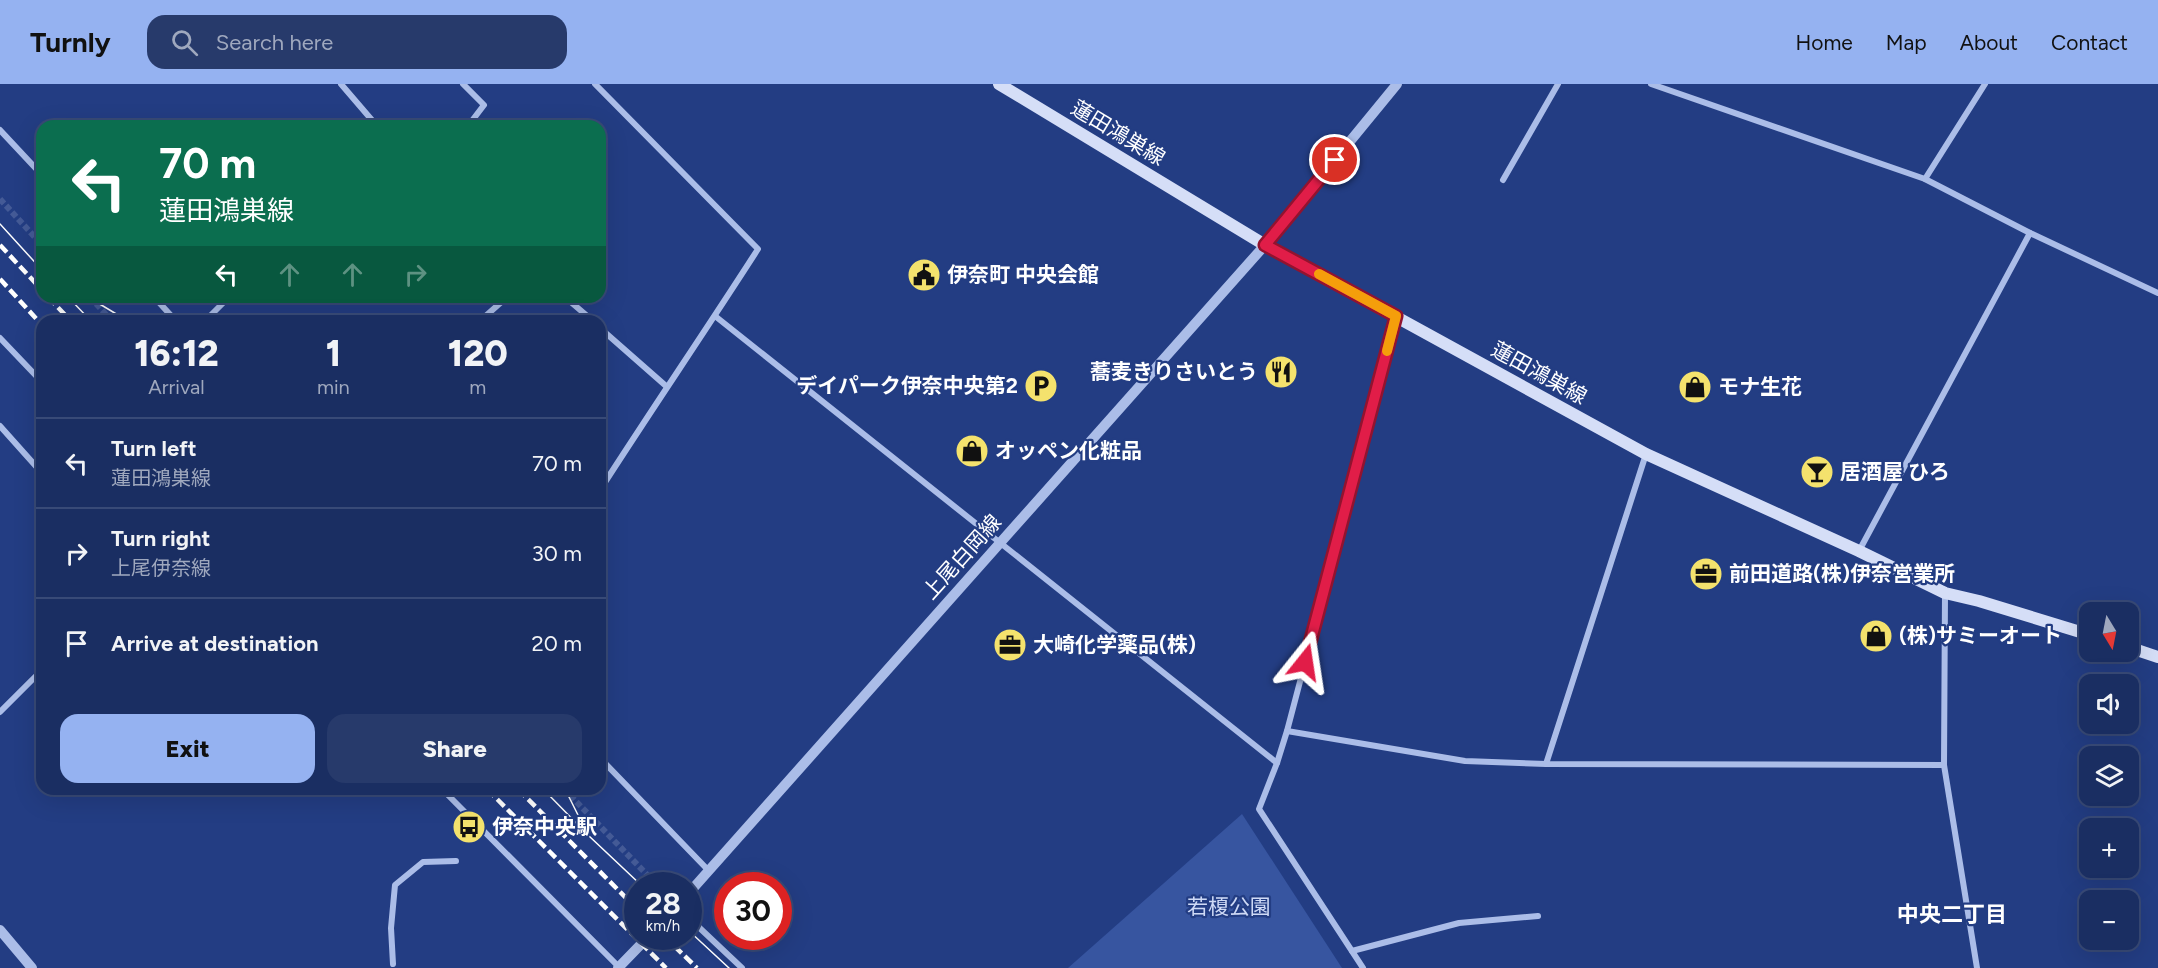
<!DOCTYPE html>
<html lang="en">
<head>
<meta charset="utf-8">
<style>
  :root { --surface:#1a2e62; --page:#273a6b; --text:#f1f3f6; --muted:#9fa8be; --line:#384a77; --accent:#95b2f1 }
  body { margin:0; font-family:Figtree,"Noto Sans JP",sans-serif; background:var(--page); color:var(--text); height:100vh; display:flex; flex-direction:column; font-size:22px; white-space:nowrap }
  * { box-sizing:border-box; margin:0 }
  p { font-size:20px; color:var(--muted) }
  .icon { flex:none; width:33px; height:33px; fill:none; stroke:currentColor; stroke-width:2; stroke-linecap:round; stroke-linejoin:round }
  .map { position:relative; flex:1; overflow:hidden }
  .details { position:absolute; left:36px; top:231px; width:570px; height:480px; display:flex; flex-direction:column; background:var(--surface); border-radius:18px; box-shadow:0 6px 24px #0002,0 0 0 2px var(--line) }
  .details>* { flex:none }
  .top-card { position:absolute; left:36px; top:36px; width:570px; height:183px; border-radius:18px; box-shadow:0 6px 24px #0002,0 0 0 2px var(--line); background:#0b6e4f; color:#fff; overflow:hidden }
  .needle { width:39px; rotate:170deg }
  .buttons { position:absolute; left:2079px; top:518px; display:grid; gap:12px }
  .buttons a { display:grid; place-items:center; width:60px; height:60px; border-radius:12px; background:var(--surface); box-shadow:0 6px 24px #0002,0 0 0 2px var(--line); font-size:30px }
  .speed { position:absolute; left:624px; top:788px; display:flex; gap:12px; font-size:30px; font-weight:700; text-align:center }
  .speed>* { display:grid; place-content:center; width:78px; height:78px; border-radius:50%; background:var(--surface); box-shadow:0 6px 24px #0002,0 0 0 2px var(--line); line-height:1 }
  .speed small { font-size:15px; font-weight:400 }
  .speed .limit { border:9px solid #d22; background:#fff; color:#111 }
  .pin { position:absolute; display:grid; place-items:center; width:51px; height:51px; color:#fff; margin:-26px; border:3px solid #fff; border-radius:50%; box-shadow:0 2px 6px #0007 }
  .me { position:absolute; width:66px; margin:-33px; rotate:15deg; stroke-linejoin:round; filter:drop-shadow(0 0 4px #0008) }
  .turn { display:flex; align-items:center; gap:21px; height:126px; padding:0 24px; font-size:27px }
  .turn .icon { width:78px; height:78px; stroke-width:2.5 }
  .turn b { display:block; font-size:42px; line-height:51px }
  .lanes { display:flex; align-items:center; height:57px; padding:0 24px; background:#0003; justify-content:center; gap:30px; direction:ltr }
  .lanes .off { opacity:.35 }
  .eta { display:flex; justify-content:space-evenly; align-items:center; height:102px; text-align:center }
  .eta b { font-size:36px; font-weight:800; line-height:42px }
  .primary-button { display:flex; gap:12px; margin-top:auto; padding:12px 24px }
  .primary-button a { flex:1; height:69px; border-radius:18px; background:var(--accent); color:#111; font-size:24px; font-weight:800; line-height:69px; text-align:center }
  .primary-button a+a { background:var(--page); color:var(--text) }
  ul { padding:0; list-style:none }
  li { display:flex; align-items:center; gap:18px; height:90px; padding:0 24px; border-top:2px solid var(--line) }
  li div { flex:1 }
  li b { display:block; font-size:22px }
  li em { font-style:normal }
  header { display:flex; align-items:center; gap:36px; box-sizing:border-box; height:84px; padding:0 30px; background:var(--accent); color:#111 }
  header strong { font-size:28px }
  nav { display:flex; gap:33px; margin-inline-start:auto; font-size:21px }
  .search { width:420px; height:54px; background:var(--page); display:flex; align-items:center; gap:15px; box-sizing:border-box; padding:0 21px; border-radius:18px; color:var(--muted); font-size:22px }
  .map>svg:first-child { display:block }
  .green { fill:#3755a0 }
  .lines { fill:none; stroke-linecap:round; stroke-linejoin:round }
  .minor-tunnel { stroke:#445a96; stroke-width:6; stroke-dasharray:6 3; stroke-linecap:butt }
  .minor { stroke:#abbde8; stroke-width:6 }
  .tertiary { stroke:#abbde8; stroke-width:10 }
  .secondary { stroke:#d5def7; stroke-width:12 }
  .tram { stroke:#fff; stroke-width:1.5 }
  .rail { stroke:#fff; stroke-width:4.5; stroke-dasharray:10 4.5; stroke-linecap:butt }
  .route-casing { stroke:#92132f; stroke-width:15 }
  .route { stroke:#e11d48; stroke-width:10 }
  .slow { stroke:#f59e0b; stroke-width:10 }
  .labels { text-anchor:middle; stroke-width:4.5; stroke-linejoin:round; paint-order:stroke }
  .street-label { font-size:21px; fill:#fff; stroke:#233d83 }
  .poi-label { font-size:21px; font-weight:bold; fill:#fff; stroke:#233d83; text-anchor:start }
  .park-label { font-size:21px; fill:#cfdaf6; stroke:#233d83 }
  .neighbourhood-label { font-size:22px; font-weight:bold; fill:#fff; stroke:#233d83 }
</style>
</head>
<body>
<header>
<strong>Turnly</strong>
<div class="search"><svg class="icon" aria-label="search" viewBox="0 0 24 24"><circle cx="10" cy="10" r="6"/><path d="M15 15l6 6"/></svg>Search here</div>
<nav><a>Home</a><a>Map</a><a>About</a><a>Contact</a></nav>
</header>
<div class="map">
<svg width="2158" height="884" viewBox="0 0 2158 884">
  <rect width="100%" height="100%" fill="#233d83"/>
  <!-- green -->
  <path class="green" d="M1242,730L1342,884H1068Z"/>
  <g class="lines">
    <!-- minor-tunnel -->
    <g class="minor-tunnel">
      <path d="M0,115L42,161"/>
      <path d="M90,213L112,237"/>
      <path d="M564,705L657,801"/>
    </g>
    <!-- minor -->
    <g class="minor">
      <path d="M341,0L377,42"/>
      <path d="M463,0L484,21L468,42"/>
      <path d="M595,0L758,165C706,246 652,325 600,406"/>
      <path d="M1651,0L1925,95L2030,149L2158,209"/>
      <path d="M0,46L42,91"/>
      <path d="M1925,95L1985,0"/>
      <path d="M1503,96L1558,0"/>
      <path d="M154,213L176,237"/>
      <path d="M565,213L593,237"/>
      <path d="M715,232L1277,679"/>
      <path d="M205,237L229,213"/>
      <path d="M480,237L507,213"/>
      <path d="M600,244L666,302"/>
      <path d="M0,254L42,298"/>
      <path d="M0,342L42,389"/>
      <path d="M1859,467L2030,149"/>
      <path d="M1945,509L1944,681L1977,884"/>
      <path d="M0,628L42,586"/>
      <path d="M1287,647L1465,677L1546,680L1944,681"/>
      <path d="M600,674L709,787"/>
      <path d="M1546,680L1646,370"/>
      <path d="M442,705L620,884"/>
      <path d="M688,833L742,884"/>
      <path d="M1352,867L1459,839L1538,832"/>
      <path d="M393,880L391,844L395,801L423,778L456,777"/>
      <path d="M1363,884L1259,725L1277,679L1287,647L1396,233"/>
    </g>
    <!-- tertiary -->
    <g class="tertiary">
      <path d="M688,810L1265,161L1397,0"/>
      <path d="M0,846L32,884"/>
      <path d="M618,884L649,852"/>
    </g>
    <!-- secondary -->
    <g class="secondary">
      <path d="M999,0L1265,161L1646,370L1859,467L1945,509L1979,517L2090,551"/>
      <path d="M2128,563L2158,573"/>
    </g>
    <!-- tram -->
    <g class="tram">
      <path d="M0,140L42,186"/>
      <path d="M68,213L91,237"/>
      <path d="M88,213L128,237"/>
      <path d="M543,705L589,752L641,801"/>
      <path d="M565,705L582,739"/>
      <path d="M688,846L729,884"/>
    </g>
    <!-- rail -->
    <g class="rail">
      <path d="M0,161L42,206"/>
      <path d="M0,195L42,241"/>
      <path d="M48,213L71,237"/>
      <path d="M487,705L666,884"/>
      <path d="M518,705L638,826"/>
      <path d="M664,852L697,884"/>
    </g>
  </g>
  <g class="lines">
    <!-- route casing -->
    <g class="route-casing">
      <path id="route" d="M1305,578L1396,232L1265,161L1335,76"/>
    </g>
    <!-- route -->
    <use href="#route" class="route"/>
    <!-- slow -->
    <path class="slow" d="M1319,190L1396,232L1387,267"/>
  </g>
  <!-- icons -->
  <defs>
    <g id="civic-disc" transform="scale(1.725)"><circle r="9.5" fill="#f4e26d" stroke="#233d83"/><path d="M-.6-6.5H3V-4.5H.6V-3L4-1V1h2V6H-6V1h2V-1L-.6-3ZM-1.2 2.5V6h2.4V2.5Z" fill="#111"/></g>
    <g id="restaurant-disc" transform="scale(1.725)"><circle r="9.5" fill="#f4e26d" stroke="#233d83"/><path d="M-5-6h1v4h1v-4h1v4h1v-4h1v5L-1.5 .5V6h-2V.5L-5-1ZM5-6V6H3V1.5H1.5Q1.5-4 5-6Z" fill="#111"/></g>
    <g id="parking-disc" transform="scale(1.725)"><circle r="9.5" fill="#f4e26d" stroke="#233d83"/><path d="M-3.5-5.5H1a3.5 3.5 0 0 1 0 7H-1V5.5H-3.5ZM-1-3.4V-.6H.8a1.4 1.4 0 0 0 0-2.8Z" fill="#111"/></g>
    <g id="shop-disc" transform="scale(1.725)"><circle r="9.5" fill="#f4e26d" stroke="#233d83"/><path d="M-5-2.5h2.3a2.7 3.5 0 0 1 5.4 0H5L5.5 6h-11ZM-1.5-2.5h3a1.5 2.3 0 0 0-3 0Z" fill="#111"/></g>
    <g id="bar-disc" transform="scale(1.725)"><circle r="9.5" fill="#f4e26d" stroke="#233d83"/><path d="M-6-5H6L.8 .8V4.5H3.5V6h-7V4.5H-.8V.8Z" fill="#111"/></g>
    <g id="office-disc" transform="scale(1.725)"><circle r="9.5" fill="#f4e26d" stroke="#233d83"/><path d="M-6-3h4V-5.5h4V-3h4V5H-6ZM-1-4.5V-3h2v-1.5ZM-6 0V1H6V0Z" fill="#111"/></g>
    <g id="bus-disc" transform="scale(1.725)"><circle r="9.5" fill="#f4e26d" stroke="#233d83"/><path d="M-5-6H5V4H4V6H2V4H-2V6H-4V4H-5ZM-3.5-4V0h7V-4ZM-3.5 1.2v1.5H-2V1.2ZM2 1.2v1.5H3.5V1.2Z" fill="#111"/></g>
  </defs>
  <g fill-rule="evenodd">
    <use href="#civic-disc" x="924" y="191"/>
    <use href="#restaurant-disc" x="1281" y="288"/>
    <use href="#parking-disc" x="1041" y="302"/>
    <use href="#shop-disc" x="1695" y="303"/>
    <use href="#shop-disc" x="972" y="367"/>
    <use href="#bar-disc" x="1817" y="388"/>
    <use href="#office-disc" x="1706" y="490"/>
    <use href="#shop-disc" x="1876" y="552"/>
    <use href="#office-disc" x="1010" y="561"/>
    <use href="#bus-disc" x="469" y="743"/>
  </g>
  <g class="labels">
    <!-- street labels -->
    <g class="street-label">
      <text transform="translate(1118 49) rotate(31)" y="7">蓮田鴻巣線</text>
      <text transform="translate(1539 289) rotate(29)" y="7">蓮田鴻巣線</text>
      <text transform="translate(962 473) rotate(-48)" y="7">上尾白岡線</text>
    </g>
    <!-- poi labels -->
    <g class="poi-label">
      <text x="947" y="198">伊奈町 中央会館</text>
      <text x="1258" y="295" text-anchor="end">蕎麦きりさいとう</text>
      <text x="1018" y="309" text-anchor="end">デイパーク伊奈中央第2</text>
      <text x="1718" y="310">モナ生花</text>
      <text x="995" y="374">オッペン化粧品</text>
      <text x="1840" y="395">居酒屋 ひろ</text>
      <text x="1729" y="497">前田道路(株)伊奈営業所</text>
      <text x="1899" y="559">(株)サミーオート</text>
      <text x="1033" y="568">大崎化学薬品(株)</text>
      <text x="492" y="750">伊奈中央駅</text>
    </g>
    <!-- park labels -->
    <g class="park-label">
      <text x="1229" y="830">若榎公園</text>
    </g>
    <!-- neighbourhood labels -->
    <g class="neighbourhood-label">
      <text x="1952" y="838">中央二丁目</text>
    </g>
  </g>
</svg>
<div class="buttons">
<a><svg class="needle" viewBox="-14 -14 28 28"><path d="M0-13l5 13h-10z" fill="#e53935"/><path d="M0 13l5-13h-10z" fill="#9fa8be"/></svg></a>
<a><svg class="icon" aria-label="sound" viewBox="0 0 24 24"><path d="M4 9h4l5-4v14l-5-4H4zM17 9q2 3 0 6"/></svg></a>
<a><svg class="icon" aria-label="layers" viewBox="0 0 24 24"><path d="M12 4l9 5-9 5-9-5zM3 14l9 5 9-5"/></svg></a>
<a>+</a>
<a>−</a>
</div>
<div class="speed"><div>28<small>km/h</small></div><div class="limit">30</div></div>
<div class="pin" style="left:1335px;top:76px;background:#d93025"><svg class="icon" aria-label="arrive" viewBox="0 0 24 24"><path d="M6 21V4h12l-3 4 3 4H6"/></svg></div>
<svg class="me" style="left:1305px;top:578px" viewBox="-20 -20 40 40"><path d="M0-17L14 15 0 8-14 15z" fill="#e11d48" stroke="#fff" stroke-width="4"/></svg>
<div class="top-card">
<div class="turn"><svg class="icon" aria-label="left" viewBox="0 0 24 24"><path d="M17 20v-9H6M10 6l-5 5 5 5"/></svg><div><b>70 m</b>蓮田鴻巣線</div></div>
<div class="lanes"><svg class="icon" aria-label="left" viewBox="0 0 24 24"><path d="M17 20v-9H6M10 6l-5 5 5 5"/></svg><svg class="icon off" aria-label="ahead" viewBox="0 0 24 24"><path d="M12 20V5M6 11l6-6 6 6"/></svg><svg class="icon off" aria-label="ahead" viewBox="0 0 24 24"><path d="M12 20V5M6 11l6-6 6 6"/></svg><svg class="icon off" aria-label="right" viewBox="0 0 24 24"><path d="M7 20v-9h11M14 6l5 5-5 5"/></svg></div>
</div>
<section class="details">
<div class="eta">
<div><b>16:12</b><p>Arrival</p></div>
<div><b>1</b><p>min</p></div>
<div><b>120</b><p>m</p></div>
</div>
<ul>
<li><svg class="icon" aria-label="left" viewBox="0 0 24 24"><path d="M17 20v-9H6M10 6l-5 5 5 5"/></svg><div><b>Turn left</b><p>蓮田鴻巣線</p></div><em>70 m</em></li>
<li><svg class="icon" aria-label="right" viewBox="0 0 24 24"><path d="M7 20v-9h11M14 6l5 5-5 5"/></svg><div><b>Turn right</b><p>上尾伊奈線</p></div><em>30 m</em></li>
<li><svg class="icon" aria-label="arrive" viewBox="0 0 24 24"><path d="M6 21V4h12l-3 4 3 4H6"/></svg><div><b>Arrive at destination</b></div><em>20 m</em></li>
</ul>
<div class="primary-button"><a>Exit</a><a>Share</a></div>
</section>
</div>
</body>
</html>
